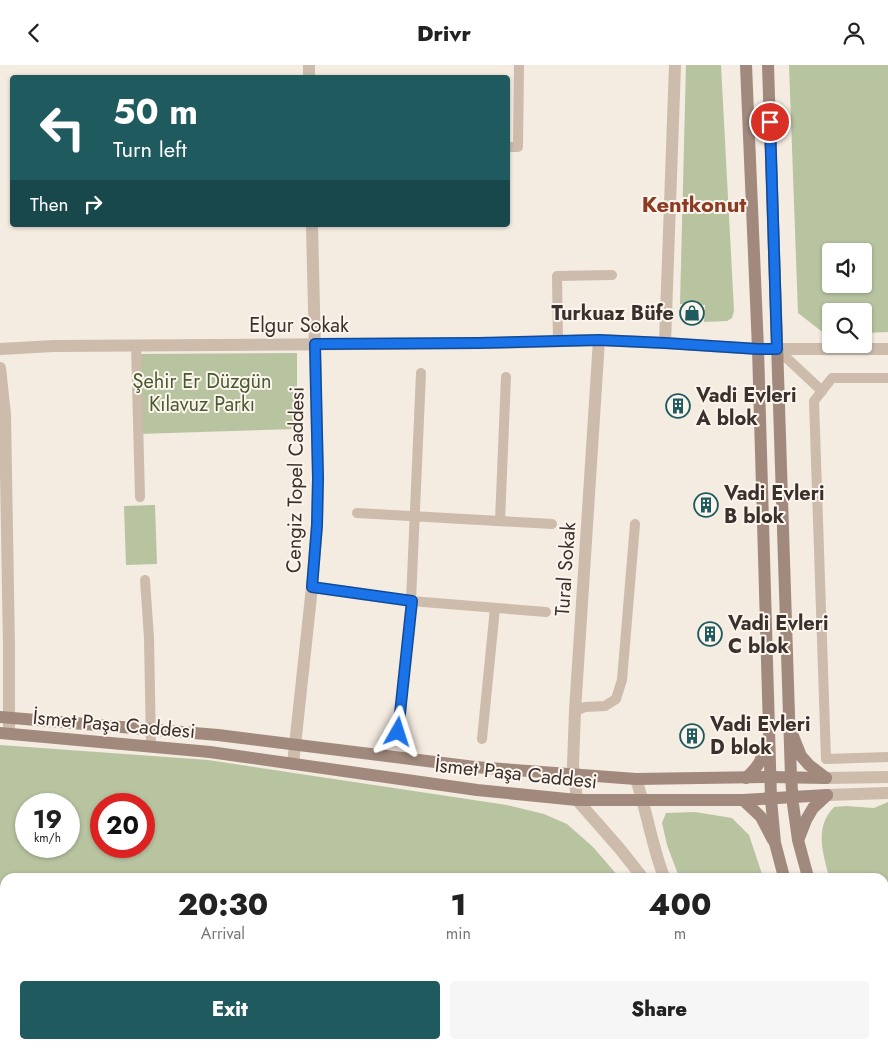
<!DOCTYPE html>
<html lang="en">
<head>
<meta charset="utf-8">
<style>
  :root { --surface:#fff; --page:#f6f6f6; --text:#222; --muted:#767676; --accent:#1f5a5e }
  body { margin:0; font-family:Jost,sans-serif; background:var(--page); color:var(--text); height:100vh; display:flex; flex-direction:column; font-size:19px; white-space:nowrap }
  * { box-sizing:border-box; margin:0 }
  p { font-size:16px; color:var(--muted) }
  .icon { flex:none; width:28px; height:28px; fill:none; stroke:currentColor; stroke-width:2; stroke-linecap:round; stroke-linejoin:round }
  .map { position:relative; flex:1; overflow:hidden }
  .panel { position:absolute; left:0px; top:808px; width:889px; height:176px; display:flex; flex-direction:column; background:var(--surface); border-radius:15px 15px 0 0; box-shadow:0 1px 4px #0004 }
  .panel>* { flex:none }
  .top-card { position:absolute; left:10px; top:10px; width:500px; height:152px; border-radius:5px; box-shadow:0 1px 4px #0004; background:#1f5a5e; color:#fff; overflow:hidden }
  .buttons { position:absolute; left:822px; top:178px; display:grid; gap:10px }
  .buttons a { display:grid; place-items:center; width:50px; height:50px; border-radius:5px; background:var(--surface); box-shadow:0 1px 4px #0004; font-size:25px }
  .speed { position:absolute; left:15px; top:728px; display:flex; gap:10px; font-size:25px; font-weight:700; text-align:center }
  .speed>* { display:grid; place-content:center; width:65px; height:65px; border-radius:50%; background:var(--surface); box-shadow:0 1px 4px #0004; line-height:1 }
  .speed small { font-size:12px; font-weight:400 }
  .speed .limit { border:8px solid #d22; background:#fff; color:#111 }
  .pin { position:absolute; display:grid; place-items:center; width:42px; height:42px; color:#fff; margin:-21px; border:2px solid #fff; border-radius:50%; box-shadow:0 1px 5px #0007 }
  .me { position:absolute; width:55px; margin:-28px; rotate:6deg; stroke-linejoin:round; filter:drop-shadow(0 0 4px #0008) }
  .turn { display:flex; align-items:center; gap:18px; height:105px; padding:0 20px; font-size:22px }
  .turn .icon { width:65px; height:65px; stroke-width:2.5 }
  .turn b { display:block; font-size:35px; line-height:42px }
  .then { display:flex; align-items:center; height:48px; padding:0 20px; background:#0003; gap:10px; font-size:19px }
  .eta { display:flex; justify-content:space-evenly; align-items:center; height:85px; text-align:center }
  .eta b { font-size:30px; font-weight:800; line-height:35px }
  .button { display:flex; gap:10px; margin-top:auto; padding:10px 20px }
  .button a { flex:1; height:58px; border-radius:5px; background:var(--accent); color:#fff; font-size:20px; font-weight:800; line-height:58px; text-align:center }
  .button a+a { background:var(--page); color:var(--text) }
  header { display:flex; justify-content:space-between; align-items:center; height:65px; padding:0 20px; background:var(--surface); font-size:22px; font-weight:800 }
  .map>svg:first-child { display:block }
  .green { fill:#b8c4a0; fill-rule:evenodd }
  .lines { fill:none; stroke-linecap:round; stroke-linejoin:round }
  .service { stroke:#cdbbac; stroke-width:10 }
  .minor { stroke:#cdbbac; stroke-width:12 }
  .secondary { stroke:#a18a7d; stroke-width:12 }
  .route-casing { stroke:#114b97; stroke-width:12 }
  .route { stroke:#1a73e8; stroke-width:9 }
  .labels { text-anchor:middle; stroke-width:4; stroke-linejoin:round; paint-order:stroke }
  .poi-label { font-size:20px; font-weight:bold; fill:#3b302b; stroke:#fbf5ee; text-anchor:start }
  .street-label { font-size:20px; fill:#3b302b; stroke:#fbf5ee }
  .park-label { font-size:20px; fill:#4a5a2e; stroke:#fbf5ee }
  .quarter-label { font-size:22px; font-weight:bold; fill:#8c3b22; stroke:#fbf5ee }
</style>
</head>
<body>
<header><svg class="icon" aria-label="back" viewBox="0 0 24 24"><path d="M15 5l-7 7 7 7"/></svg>Drivr<svg class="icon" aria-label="person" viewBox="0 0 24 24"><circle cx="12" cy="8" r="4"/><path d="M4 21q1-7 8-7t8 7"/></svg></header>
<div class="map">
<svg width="888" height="983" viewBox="0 0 888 983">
  <rect width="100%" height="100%" fill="#f4ebe1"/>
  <!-- green -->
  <g class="green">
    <path d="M686,0H721L734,246L732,253L727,256L704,257L705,240L680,239Z"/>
    <path d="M789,0H888V267L864,268V246H831V269H825L798,248ZM864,186V219H831V186Z"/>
    <path d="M297,288V364L138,369L136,289Z"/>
    <path d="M155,440L157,499L126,500L124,441Z"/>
    <path d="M0,680L208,695L507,740L544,749L567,759L593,782L619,812H5V979H746L750,983H0ZM26,739H69V781H26ZM101,739H144V781H101Z"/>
    <path d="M888,737V937L884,928V812H829C823,787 814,763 834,742L846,741L874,743Z"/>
    <path d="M695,747L732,753L749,770L763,812H679L667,780L662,758L666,748Z"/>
    <path d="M793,979H836L838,983H796Z"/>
  </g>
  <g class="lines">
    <!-- service -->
    <g class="service">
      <path d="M508,82H518L519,0"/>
      <path d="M558,276L557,211L612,210"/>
      <path d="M136,280L140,432"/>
      <path d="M777,284L822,326"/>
      <path d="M421,308L411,536L546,547"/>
      <path d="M888,313H832L814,336L826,694L888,692"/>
      <path d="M357,448L552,459"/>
      <path d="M500,456L506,312"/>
      <path d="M145,515L149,573L151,681"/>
      <path d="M312,522L411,536L399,667"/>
      <path d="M575,646L585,642L605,641L616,634L622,615L635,459"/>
      <path d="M482,674L495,543"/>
    </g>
    <!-- minor -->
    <g class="minor">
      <path d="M309,0V12"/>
      <path d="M599,275L575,646L573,700L577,735L620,784L642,812"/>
      <path d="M665,278L675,0"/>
      <path d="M0,284L54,281L496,278L599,275L665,278L758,284H888"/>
      <path d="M0,303L5,350L9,582V668"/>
      <path d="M293,699L312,522L317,460L318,413L312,160"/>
      <path d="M826,713L888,712"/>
      <path d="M636,714C647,747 652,781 664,812"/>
      <path d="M827,730L888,728"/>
      <path d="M770,979L774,983"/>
    </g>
    <!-- secondary -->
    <g class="secondary">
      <path d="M746,0L758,284L771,734L775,778L784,812"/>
      <path d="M768,0L791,712L793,739L798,775L808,812"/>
      <path d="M0,652L218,670L475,702L636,714L770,712L826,713"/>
      <path d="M0,668L210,687L477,725L577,735H743L827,730"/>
      <path d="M793,671L801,691L809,700L826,713"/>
      <path d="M746,713C760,700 762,695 766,676"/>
      <path d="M743,735L761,752L773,775"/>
      <path d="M799,773L806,755L813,743L827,730"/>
      <path d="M884,978L886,983"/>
      <path d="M859,979L862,983"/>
    </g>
  </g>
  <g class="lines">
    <!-- route casing -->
    <g class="route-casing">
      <path id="route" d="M398,667L412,536L312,522L317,460L318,413L315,279L478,278L599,275L665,278L758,284H777L770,57"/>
    </g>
    <!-- route -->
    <use href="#route" class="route"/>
  </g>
  <!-- icons -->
  <defs>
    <g id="shop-ring" transform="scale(1.25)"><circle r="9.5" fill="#fbf5ee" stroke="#1f5a5e" stroke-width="1.5"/><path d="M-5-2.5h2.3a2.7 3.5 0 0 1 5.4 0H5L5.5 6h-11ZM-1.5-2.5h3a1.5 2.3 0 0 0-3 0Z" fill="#1f5a5e"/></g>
    <g id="building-ring" transform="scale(1.25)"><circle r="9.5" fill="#fbf5ee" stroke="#1f5a5e" stroke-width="1.5"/><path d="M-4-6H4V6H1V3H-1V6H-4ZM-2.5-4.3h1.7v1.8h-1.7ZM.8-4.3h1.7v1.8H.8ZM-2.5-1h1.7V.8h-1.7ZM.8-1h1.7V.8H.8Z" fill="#1f5a5e"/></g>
  </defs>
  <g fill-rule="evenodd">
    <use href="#shop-ring" x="692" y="248"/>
    <use href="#building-ring" x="678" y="341"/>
    <use href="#building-ring" x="706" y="440"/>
    <use href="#building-ring" x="710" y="569"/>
    <use href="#building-ring" x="692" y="671"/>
  </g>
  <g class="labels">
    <!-- poi labels -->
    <g class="poi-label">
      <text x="674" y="255" text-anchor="end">Turkuaz Büfe</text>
      <text x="696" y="337">Vadi Evleri<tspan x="696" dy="23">A blok</tspan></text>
      <text x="724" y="435">Vadi Evleri<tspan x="724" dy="23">B blok</tspan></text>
      <text x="728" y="565">Vadi Evleri<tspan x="728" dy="23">C blok</tspan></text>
      <text x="710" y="666">Vadi Evleri<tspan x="710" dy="23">D blok</tspan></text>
    </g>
    <!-- street labels -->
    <g class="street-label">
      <text x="299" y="267">Elgur Sokak</text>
      <text transform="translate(295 415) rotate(-89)" y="7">Cengiz Topel Caddesi</text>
      <text transform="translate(565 504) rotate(-86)" y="7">Tural Sokak</text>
      <text transform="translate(114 659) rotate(5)" y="7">İsmet Paşa Caddesi</text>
      <text transform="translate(516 708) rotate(6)" y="7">İsmet Paşa Caddesi</text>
    </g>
    <!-- park labels -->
    <g class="park-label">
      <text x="202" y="323">Şehir Er Düzgün<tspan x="202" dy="23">Kılavuz Parkı</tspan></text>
    </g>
    <!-- quarter labels -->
    <g class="quarter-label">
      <text x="694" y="147">Kentkonut</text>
    </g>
  </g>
</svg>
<div class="buttons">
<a><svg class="icon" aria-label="sound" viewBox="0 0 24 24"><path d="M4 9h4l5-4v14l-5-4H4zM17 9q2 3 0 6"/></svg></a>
<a><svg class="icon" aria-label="search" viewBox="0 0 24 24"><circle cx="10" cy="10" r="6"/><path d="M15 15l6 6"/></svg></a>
</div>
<div class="speed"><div>19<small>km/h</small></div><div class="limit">20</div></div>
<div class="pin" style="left:770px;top:57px;background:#d93025"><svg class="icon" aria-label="arrive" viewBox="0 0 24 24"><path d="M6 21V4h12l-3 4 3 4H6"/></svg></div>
<svg class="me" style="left:398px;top:667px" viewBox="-20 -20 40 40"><path d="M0-17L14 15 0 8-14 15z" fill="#1a73e8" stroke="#fff" stroke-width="4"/></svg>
<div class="top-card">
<div class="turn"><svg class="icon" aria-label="left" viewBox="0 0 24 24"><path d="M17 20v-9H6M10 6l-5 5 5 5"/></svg><div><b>50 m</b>Turn left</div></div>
<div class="then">Then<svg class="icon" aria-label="right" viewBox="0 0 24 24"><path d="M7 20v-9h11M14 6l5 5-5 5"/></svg></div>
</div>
<section class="panel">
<div class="eta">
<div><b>20:30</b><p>Arrival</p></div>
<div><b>1</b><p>min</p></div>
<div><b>400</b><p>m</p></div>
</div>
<div class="button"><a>Exit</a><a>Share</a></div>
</section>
</div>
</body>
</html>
